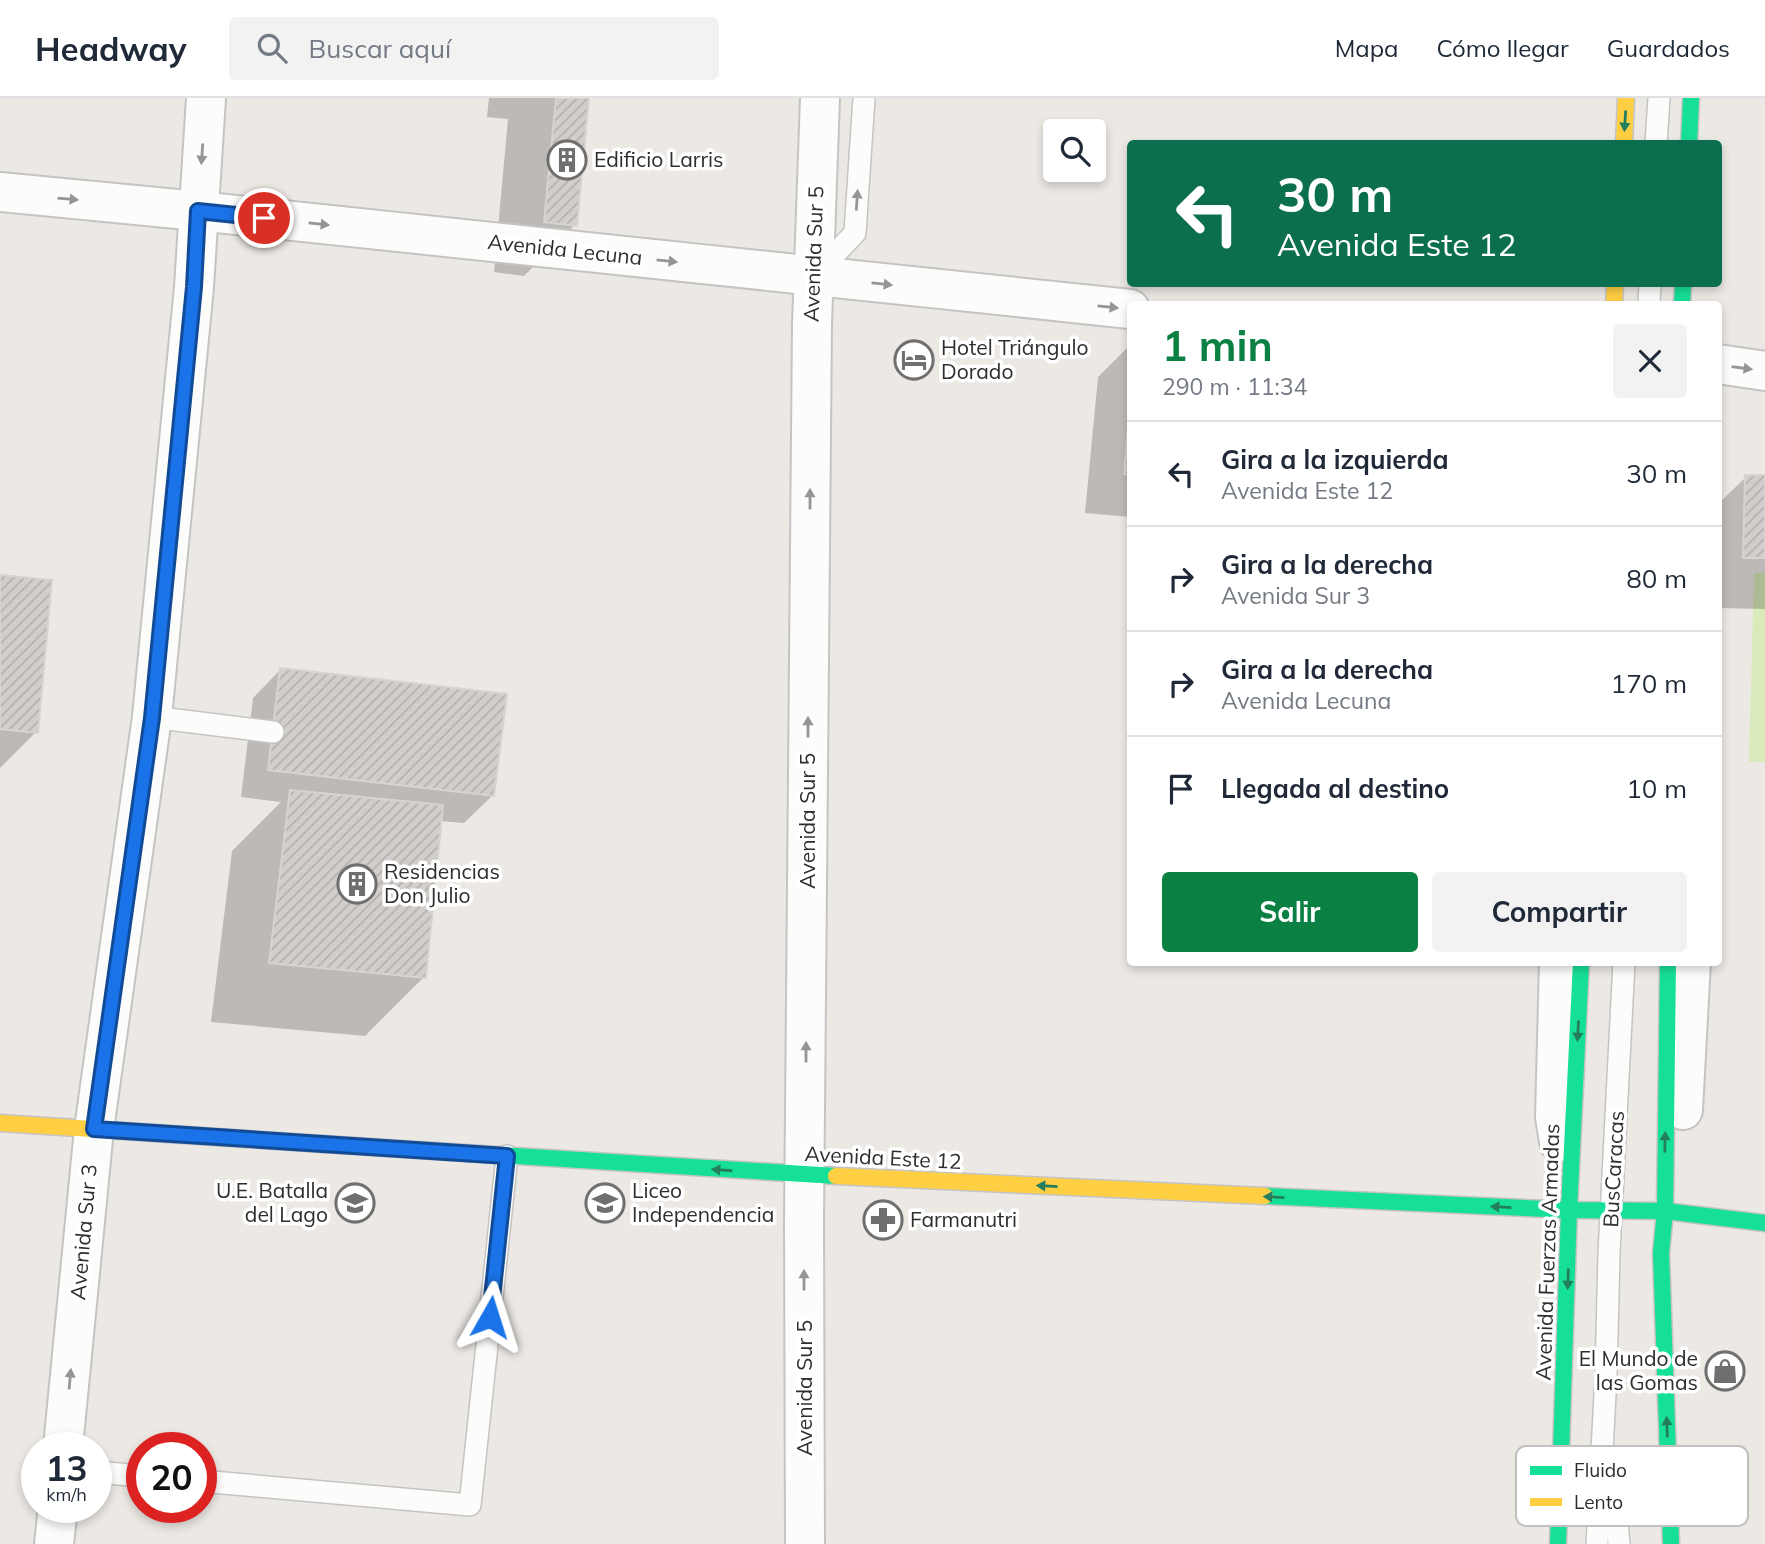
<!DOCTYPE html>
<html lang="es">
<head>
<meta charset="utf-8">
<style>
  :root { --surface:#fff; --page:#f2f2f3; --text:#1f2937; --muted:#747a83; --line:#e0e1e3; --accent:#0b8043 }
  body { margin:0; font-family:Mulish,sans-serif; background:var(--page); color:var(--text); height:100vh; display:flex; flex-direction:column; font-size:26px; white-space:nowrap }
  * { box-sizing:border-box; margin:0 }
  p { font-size:23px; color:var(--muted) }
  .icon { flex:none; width:38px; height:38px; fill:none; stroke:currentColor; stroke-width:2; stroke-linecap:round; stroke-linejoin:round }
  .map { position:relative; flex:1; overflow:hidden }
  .side { position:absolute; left:1127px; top:203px; width:595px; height:665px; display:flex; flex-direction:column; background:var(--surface); border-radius:7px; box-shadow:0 4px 10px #0003 }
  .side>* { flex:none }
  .hud { position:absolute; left:1127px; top:42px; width:595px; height:147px; border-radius:7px; box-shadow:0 4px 10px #0003; background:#0b6e4f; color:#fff; overflow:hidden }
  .fabs { position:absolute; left:1043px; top:21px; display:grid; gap:14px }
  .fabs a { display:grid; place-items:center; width:63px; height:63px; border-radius:7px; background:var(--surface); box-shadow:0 4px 10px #0003; font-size:35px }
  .speed { position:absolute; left:21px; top:1334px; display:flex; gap:14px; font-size:35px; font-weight:700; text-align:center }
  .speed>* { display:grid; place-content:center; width:91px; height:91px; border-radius:50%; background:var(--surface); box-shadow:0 4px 10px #0003; line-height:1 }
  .speed small { font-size:18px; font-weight:400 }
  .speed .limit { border:10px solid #d22; background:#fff; color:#111 }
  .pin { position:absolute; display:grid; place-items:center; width:60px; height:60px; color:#fff; margin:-30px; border:4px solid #fff; border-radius:50%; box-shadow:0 2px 7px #0007 }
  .me { position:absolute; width:77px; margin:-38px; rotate:6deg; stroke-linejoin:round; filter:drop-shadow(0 0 5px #0008) }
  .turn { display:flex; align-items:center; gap:24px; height:147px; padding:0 35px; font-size:32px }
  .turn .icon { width:91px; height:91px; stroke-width:2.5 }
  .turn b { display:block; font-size:49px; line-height:60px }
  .round { display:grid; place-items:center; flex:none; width:74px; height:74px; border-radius:7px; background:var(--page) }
  .overview { display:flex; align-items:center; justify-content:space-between; height:119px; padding:0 35px }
  h1 { font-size:42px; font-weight:700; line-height:52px; color:var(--accent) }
  .cta { display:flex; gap:14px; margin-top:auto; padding:14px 35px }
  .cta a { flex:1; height:80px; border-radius:7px; background:var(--accent); color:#fff; font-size:28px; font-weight:700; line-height:80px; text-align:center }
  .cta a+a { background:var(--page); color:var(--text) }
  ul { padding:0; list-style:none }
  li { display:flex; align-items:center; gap:21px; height:105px; padding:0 35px; border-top:2px solid var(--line) }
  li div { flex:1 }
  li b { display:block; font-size:26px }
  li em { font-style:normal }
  header { display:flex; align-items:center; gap:42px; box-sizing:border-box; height:98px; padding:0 35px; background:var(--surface); border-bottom:2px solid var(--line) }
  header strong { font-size:33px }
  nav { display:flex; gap:38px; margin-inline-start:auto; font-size:24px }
  .search { width:490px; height:63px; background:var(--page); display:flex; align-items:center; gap:18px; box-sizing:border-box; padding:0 24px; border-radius:7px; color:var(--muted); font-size:26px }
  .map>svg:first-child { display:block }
  .pitch { fill:#d9eabb }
  .shadow { fill:#0003 }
  .building { fill:url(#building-hatch); stroke:#d7d4d0; stroke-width:2 }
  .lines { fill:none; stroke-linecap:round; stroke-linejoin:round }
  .lane-casing { stroke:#c5c4c5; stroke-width:24 }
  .street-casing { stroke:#c5c4c5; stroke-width:42 }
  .fast-casing { stroke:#c5c4c5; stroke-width:19 }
  .slow-casing { stroke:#c5c4c5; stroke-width:19 }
  .lane { stroke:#fcfcfb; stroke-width:21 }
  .street { stroke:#fcfcfb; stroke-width:38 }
  .fast { stroke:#16e098; stroke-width:16 }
  .slow { stroke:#ffcf43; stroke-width:16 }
  .oneway { fill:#237e5e }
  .oneway2 { fill:#959594 }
  .route-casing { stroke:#114b97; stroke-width:18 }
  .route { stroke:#1a73e8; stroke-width:12 }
  .labels { text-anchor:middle; stroke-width:7; stroke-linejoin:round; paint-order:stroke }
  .poi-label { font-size:21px; fill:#2e2e2e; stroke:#fff; text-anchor:start }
  .street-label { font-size:21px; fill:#2e2e2e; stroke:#fff }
  .key { fill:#fff; stroke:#c0c0c0; stroke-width:2 }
  .key-label { font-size:19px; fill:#2e2e2e }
</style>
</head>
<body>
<header>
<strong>Headway</strong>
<div class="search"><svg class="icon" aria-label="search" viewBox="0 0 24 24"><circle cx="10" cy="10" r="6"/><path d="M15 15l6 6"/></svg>Buscar aquí</div>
<nav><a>Mapa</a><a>Cómo llegar</a><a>Guardados</a></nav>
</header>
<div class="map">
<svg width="1765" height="1446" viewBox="0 0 1765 1446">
  <defs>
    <pattern id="building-hatch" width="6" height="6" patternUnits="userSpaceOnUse" patternTransform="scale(1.75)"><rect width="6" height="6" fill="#d1cecb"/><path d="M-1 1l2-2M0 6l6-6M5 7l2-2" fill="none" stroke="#b4b1af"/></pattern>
  </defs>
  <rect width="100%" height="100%" fill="#ece8e4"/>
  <!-- pitch -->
  <path class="pitch" d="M1754,475H1765V664H1749Z"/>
  <!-- shadow -->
  <g class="shadow">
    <path d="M489,0H588L575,127L524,178L494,174L508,21L487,19Z"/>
    <path d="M1130,247V419L1085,415L1098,279Z"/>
    <path d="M1746,379H1765V511L1718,510V406Z"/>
    <path d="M0,478L36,634L0,670Z"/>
    <path d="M281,571L493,697L464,725L440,723L424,879L365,938L211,924L232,753L281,704L241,699L253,600Z"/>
  </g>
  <!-- building -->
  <g class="building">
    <path d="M556,0H589L577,128L544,124Z"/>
    <path d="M1130,305V377L1124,376Z"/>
    <path d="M1745,377H1765V460H1743Z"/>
    <path d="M0,477L52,482L38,635L0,631Z"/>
    <path d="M280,570L507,596L494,698L268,672Z"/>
    <path d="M290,692L443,707L426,880L269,865Z"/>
  </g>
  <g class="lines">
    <!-- lane casing -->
    <g class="lane-casing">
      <g id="lane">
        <path d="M1656,46L1659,0"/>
        <path d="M815,177L855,135L864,0"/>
        <path d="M1649,206L1650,186"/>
        <path d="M152,619L273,634"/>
        <path d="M1612,1361L1619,1446"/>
        <path d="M96,1374L142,1378"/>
        <path d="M201,1383L470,1407L507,1058"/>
        <path d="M1597,1446L1606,1278L1609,1155L1624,864"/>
      </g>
    </g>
    <!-- street casing -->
    <g class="street-casing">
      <g id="street">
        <path d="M0,94L198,113L1130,211"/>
        <path d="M1718,266L1765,273"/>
        <path d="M1559,864L1555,1019L1559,1044"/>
        <path d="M1683,1012L1691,864"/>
        <path d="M63,1349L94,1031L152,619L194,189L206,0"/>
        <path d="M54,1446L58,1409"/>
        <path d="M805,1446L804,1123L812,226L820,0"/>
      </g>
    </g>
    <!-- fast casing -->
    <g class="fast-casing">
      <g id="fast">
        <path d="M1689,46L1691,0"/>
        <path d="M1682,206L1683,186"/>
        <path d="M1668,864L1665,1113L1661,1155L1671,1446"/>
        <path d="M323,1046L836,1078"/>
        <path d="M1265,1098L1569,1112L1665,1113L1765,1125"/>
        <path d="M1558,1446L1569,1112L1581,864"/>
      </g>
    </g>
    <!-- slow casing -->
    <g class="slow-casing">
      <g id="slow">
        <path d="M1624,46L1626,0"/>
        <path d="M1614,206L1615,186"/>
        <path d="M0,1025L323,1046"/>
        <path d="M836,1078L1265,1098"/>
      </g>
    </g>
    <!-- lane -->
    <use href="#lane" class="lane"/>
    <!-- street -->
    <use href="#street" class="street"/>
    <!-- fast -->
    <use href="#fast" class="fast"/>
    <!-- slow -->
    <use href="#slow" class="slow"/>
  </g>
  <!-- one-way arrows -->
  <defs><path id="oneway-solid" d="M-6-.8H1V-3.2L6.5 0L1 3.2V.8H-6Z" transform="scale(1.75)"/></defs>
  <g class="oneway">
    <use href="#oneway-solid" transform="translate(1625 23) rotate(94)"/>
    <use href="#oneway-solid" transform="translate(1578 933) rotate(93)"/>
    <use href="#oneway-solid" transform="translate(1665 1044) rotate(-89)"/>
    <use href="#oneway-solid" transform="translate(722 1072) rotate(-176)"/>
    <use href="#oneway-solid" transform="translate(1047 1088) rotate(-177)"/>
    <use href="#oneway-solid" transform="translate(1274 1099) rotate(-177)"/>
    <use href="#oneway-solid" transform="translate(1501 1109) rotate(-177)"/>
    <use href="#oneway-solid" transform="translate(1568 1181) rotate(92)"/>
    <use href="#oneway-solid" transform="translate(1667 1329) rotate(-92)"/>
  </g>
  <g class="oneway2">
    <use href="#oneway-solid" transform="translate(202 56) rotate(94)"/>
    <use href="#oneway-solid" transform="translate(68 101) rotate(5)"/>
    <use href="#oneway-solid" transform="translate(857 102) rotate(-86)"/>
    <use href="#oneway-solid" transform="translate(319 126) rotate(6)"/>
    <use href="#oneway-solid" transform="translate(667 163) rotate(6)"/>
    <use href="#oneway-solid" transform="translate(882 186) rotate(6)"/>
    <use href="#oneway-solid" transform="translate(1108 209) rotate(6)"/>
    <use href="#oneway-solid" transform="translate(1742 270) rotate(8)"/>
    <use href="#oneway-solid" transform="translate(810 401) rotate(-90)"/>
    <use href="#oneway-solid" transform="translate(808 629) rotate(-90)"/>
    <use href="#oneway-solid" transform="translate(806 954) rotate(-90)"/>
    <use href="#oneway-solid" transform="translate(804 1182) rotate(-90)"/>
    <use href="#oneway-solid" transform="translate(70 1281) rotate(-85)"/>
  </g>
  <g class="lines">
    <!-- route casing -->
    <g class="route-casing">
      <path id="route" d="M264,120L198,113L194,189L152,620L94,1031L507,1058L490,1219"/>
    </g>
    <!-- route -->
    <use href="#route" class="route"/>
  </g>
  <!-- icons -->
  <defs>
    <g id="building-ring" transform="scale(2.0125)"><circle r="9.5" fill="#fff" stroke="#706f6e" stroke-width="1.5"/><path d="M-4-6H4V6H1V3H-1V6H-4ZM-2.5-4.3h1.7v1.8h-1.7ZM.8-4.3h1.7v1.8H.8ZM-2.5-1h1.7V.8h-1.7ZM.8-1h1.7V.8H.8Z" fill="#706f6e"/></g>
    <g id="hotel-ring" transform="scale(2.0125)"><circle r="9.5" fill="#fff" stroke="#706f6e" stroke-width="1.5"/><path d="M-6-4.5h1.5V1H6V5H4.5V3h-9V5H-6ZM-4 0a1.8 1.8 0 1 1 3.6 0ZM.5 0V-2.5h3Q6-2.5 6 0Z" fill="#706f6e"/></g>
    <g id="school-ring" transform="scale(2.0125)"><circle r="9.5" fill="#fff" stroke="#706f6e" stroke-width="1.5"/><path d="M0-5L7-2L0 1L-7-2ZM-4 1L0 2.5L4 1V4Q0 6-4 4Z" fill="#706f6e"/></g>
    <g id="pharmacy-ring" transform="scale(2.0125)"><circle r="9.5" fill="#fff" stroke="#706f6e" stroke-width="1.5"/><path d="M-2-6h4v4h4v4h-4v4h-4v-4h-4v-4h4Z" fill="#706f6e"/></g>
    <g id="shop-ring" transform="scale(2.0125)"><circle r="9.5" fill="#fff" stroke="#706f6e" stroke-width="1.5"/><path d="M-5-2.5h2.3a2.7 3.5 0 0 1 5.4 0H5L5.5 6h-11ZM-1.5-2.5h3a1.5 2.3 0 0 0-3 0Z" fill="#706f6e"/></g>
  </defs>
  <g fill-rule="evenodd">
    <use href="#building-ring" x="567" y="62"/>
    <use href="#hotel-ring" x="914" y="262"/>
    <use href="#building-ring" x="357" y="786"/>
    <use href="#school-ring" x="355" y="1105"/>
    <use href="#school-ring" x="605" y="1105"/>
    <use href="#pharmacy-ring" x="883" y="1122"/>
    <use href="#shop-ring" x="1725" y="1273"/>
  </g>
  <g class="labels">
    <!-- poi labels -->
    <g class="poi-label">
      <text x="594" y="69">Edificio Larris</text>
      <text x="941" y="257">Hotel Triángulo<tspan x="941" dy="24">Dorado</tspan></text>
      <text x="384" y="781">Residencias<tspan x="384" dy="24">Don Julio</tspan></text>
      <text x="328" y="1100" text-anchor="end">U.E. Batalla<tspan x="328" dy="24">del Lago</tspan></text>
      <text x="632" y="1100">Liceo<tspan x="632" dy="24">Independencia</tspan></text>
      <text x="910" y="1129">Farmanutri</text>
      <text x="1698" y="1268" text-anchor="end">El Mundo de<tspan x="1698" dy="24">las Gomas</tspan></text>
    </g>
    <!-- street labels -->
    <g class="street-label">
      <text transform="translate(565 152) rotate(6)" y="7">Avenida Lecuna</text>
      <text transform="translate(814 156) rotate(-88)" y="7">Avenida Sur 5</text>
      <text transform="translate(808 723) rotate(-90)" y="7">Avenida Sur 5</text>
      <text transform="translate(883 1060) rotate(3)" y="7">Avenida Este 12</text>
      <text transform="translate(1614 1071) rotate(-87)" y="7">BusCaracas</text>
      <text transform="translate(84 1134) rotate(-85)" y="7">Avenida Sur 3</text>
      <text transform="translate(1548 1154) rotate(-88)" y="7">Avenida Fuerzas Armadas</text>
      <text transform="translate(805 1290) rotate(-90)" y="7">Avenida Sur 5</text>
    </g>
  </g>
  <!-- legend -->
  <rect x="1516" y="1348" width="232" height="80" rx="10" class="key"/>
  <rect x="1530" y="1368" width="32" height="9" fill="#16e098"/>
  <rect x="1530" y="1400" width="32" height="8" fill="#ffcf43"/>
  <g class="key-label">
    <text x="1574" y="1379">Fluido</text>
    <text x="1574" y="1411">Lento</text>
  </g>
</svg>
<div class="fabs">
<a><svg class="icon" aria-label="search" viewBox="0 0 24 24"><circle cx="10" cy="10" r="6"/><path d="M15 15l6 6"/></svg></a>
</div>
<div class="speed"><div>13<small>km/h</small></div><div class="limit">20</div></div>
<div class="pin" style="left:264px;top:120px;background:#d93025"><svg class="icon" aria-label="arrive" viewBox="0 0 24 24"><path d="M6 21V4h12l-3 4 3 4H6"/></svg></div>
<svg class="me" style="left:490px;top:1219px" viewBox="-20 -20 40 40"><path d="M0-17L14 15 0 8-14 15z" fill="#1a73e8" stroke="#fff" stroke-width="4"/></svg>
<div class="hud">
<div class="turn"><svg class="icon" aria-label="left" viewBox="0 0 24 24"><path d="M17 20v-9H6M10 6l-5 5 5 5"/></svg><div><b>30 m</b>Avenida Este 12</div></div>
</div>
<section class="side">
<div class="overview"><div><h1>1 min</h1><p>290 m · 11:34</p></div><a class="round"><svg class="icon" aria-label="close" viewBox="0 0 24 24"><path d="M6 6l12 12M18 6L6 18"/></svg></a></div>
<ul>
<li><svg class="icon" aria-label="left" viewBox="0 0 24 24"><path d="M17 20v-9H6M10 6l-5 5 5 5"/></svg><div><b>Gira a la izquierda</b><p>Avenida Este 12</p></div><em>30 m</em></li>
<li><svg class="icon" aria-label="right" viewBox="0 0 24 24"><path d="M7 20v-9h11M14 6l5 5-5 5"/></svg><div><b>Gira a la derecha</b><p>Avenida Sur 3</p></div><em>80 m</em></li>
<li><svg class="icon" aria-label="right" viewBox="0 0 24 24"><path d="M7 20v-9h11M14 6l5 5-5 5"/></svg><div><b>Gira a la derecha</b><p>Avenida Lecuna</p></div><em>170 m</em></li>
<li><svg class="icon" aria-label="arrive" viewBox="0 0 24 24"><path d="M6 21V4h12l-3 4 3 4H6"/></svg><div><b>Llegada al destino</b></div><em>10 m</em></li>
</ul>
<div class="cta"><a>Salir</a><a>Compartir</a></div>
</section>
</div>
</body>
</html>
